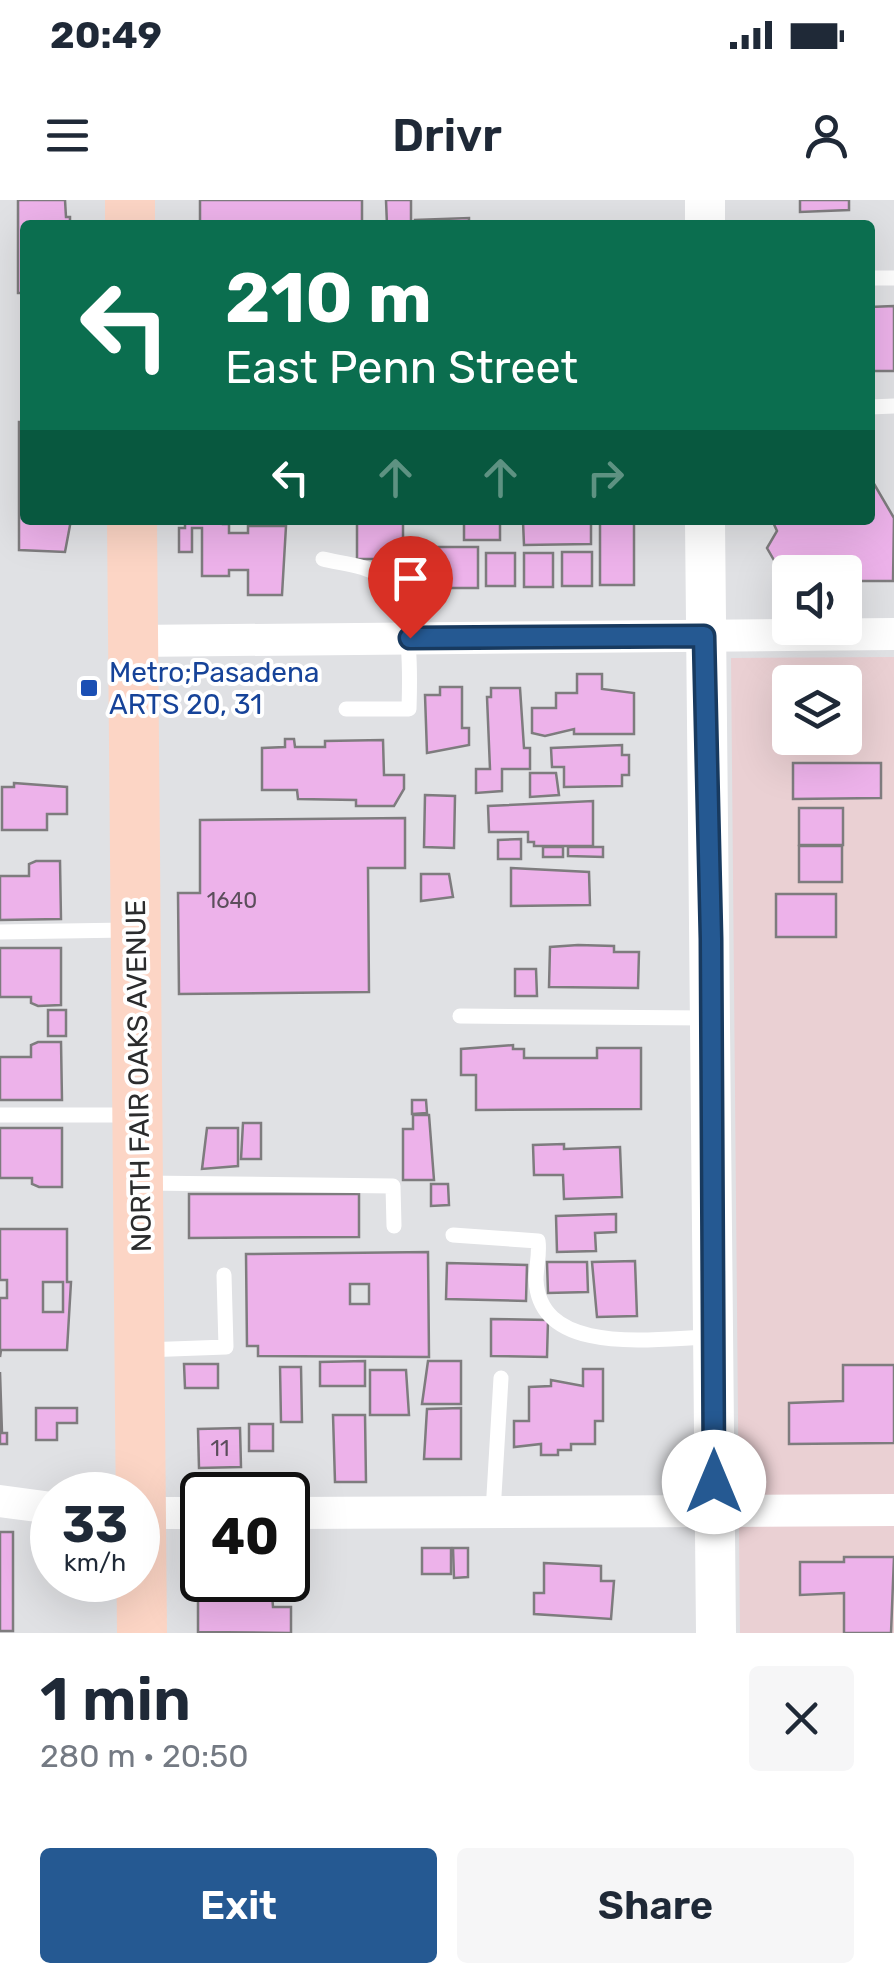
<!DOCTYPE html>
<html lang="en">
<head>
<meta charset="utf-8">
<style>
  :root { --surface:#fff; --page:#f6f6f7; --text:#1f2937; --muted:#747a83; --accent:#255992 }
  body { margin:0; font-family:Rubik,sans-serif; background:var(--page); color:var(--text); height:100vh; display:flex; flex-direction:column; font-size:38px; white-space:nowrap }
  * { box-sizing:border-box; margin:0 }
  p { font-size:32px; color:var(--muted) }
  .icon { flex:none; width:55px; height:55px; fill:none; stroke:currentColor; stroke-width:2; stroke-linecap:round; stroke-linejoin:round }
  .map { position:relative; height:1433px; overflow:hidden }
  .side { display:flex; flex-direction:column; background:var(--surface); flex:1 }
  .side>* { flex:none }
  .top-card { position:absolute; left:20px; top:20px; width:855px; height:305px; border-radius:10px; box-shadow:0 10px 40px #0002; background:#0b6e4f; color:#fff; overflow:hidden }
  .fabs { position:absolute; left:772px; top:355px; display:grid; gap:20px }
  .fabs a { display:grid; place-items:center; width:90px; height:90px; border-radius:10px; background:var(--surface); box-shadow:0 10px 40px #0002; font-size:50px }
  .speed { position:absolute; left:30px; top:1272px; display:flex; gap:20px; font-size:50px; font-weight:700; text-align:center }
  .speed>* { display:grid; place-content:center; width:130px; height:130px; border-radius:50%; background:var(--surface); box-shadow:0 10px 40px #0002; line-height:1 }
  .speed small { font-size:25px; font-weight:400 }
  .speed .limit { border:5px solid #111; border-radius:15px; background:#fff; color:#111 }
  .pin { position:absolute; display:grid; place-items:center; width:85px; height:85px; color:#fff; margin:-102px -42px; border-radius:50% 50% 50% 0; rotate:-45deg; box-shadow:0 0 10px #0007 }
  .pin .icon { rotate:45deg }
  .me { position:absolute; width:110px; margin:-55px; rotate:0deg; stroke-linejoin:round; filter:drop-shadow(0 0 8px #0008) }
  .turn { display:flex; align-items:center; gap:35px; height:210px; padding:0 40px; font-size:45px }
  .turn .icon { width:130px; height:130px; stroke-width:2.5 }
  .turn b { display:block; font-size:70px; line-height:85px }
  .lanes { display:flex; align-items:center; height:95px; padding:0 40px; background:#0003; justify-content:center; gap:50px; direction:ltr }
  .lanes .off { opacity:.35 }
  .round { display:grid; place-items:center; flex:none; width:105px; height:105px; border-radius:10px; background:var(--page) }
  .summary { display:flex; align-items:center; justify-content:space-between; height:170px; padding:0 40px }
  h1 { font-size:60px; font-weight:600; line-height:75px }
  .action { display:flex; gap:20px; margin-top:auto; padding:20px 40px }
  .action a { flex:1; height:115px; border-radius:10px; background:var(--accent); color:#fff; font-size:40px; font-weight:600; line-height:115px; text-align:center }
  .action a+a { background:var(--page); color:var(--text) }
  .status { display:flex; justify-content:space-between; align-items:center; height:70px; padding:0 50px; background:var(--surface); direction:ltr }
  .status svg { height:28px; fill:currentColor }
  header { display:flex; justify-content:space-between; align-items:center; height:130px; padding:0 40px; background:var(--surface); font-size:45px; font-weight:600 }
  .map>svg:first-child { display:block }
  .education { fill:#ead0d3; fill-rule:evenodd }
  .building { fill:#edb2ea; stroke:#7e7c7e; stroke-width:2.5; fill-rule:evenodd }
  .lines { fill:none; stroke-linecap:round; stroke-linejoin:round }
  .service { stroke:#fff; stroke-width:15 }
  .minor { stroke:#fff; stroke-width:32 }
  .tertiary { stroke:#fff; stroke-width:40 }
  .primary { stroke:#fcd5c5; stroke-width:50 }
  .route-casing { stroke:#183a5f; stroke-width:25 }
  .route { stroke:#255992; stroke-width:18 }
  .transit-dot { fill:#1a4fb4; stroke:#fff; stroke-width:4 }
  .labels { text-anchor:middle; stroke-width:8; stroke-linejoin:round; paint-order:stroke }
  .number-label { font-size:22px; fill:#5c4e5c }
  .transit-label { font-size:28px; fill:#164399; stroke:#fff; text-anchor:start }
  .street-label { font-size:28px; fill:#2b2c2d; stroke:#fff }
</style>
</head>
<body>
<div class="status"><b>20:49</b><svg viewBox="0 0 49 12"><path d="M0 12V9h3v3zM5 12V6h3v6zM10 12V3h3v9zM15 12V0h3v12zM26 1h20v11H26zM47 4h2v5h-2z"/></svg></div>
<header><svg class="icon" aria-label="menu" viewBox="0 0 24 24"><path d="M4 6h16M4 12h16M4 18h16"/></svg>Drivr<svg class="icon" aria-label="person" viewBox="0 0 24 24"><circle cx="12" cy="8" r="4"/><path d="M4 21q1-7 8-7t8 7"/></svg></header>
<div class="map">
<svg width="894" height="1433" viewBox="0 0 894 1433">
  <rect width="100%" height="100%" fill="#e0e1e4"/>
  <!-- education -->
  <path class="education" d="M894,457V1433H740L731,458ZM790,482H845V538H790Z"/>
  <!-- building -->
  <g class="building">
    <path d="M18,0H65L66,17H70V25H25V106L23,93H18Z"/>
    <rect x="200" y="0" width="162" height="25"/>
    <path d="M386,0H411V25H387Z"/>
    <path d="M800,0H849V10L800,12Z"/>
    <path d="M469,18V25H415V20Z"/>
    <path d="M894,106V171H870V107Z"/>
    <path d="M24,214L25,320H71L65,352L19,350V222H24Z"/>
    <path d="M870,277L894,318L893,381H845V372H790L786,381L767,348L777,331L772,320H870Z"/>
    <path d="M185,320H223V324H229V333H248V326H286L282,395H248V370H229V376H202V328H192V352H179V328H185Z"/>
    <rect x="357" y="320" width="46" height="39"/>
    <path d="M456,320H505L500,323V340H464V323Z"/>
    <path d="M523,321H591V344L524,345Z"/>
    <rect x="600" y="321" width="34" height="64"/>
    <path d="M412,347H478V388H407V358H413Z"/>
    <rect x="562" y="352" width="30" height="34"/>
    <rect x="486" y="353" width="29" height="33"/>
    <rect x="524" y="353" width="29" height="34"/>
    <path d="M577,474H602V489L634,493V534H574V529L545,536L532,533V508H556V493H577Z"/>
    <path d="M440,487H462V528H469V545L427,553L425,495H440Z"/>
    <path d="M491,488H520L524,548H530V569H502V591L476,593V569H490L487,497H491Z"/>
    <path d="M285,539H294L295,547H325V541L383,540L384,575H404V589L394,606H356V600L298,599L297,590H262V548L285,547Z"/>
    <path d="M622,545V555H629V575H622V586L564,587V567H552L551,548Z"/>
    <path d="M793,563H881V598L793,599Z"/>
    <path d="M530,573H556L559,595L530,597Z"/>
    <path d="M14,583L67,587V614H47V630H2V587H14Z"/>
    <path d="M425,595L455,596L454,648L424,647Z"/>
    <path d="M593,601V646H534V642H528V632H489L488,606Z"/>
    <rect x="799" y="608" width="44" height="37"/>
    <path d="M405,618V668H368L369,792L179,794L178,693H200V620Z"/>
    <path d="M521,639V659H498V640Z"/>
    <rect x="799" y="646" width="43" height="36"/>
    <rect x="543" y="647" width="20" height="10"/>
    <path d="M568,647H603V657L568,656Z"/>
    <path d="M36,661H60L61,719L0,720V676H29V664Z"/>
    <path d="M511,668L589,672L590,705L511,706Z"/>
    <path d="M421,674H449L453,697L421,701Z"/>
    <rect x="776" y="694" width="60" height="43"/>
    <path d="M578,745L614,746V752H639L638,788L549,787L550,747Z"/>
    <path d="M0,748H61V805L38,806L31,803V797H0Z"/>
    <path d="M515,769H536L537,796H515Z"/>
    <rect x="48" y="810" width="18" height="26"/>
    <path d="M38,842H61L62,900H0V857H31V845Z"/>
    <path d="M513,845V849H524V858H597V848H641V909L476,910V875H461V849Z"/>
    <path d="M412,900H426L427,913L412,914Z"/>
    <path d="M413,915H429L434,980H403V929H413Z"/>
    <path d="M243,923H261V959H241Z"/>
    <path d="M0,928H62V987H39L32,984V978H0Z"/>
    <path d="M207,928H238V966L202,969Z"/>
    <path d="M564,944V949L620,947L622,997L564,999L563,975H534L533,945Z"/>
    <path d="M431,984H448L449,1005L431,1006Z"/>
    <path d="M189,994H359V1037L189,1038Z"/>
    <path d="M616,1014V1032L595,1033L596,1051L557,1052L556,1016Z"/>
    <path d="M0,1029H67V1082H71L67,1150H1L0,1157V1098H7V1080H0ZM43,1082H63V1112H43Z"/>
    <path d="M428,1052L429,1157L258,1156V1146H247L246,1054ZM350,1084H369V1104H350Z"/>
    <path d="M635,1061L637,1116L597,1117L592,1062Z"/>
    <path d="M547,1062H587L588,1092L548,1093Z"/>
    <path d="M447,1063L527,1065L526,1101L446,1099Z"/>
    <path d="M491,1119L548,1120L547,1157L491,1156Z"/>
    <path d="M365,1161V1186H320V1162Z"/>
    <path d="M428,1161H461V1204H422Z"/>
    <path d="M184,1164H218V1188H185Z"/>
    <path d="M843,1165H894V1243L789,1244V1203L843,1201Z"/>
    <path d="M280,1167H301L302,1222H281Z"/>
    <path d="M583,1169H603V1221H595V1244H571V1250H558V1255H541V1244L514,1247V1221H529V1187L551,1186V1180L583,1186Z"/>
    <path d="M370,1170H406L409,1215H370Z"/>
    <path d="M0,1172L2,1233H7V1244H0Z"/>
    <path d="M36,1208H77V1223H57V1240H36Z"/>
    <path d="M461,1208V1259H424L427,1209Z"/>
    <path d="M333,1215H365L366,1282H335Z"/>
    <rect x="249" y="1224" width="24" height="27"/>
    <path d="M240,1228L241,1267L199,1268L198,1229Z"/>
    <rect x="0" y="1332" width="13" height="99"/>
    <path d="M198,1348H202V1380H271L273,1407H291V1433L198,1432Z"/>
    <rect x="422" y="1348" width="29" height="26"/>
    <path d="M453,1348H468V1377L454,1378Z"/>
    <path d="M844,1357H894L891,1433H844V1393L800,1395V1362H844Z"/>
    <path d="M544,1363L601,1366V1381H614L611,1419L534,1414V1393H544Z"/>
  </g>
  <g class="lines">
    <!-- service -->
    <g class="service">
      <path d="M870,78H894"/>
      <path d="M870,207L894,206"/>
      <path d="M323,359C338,363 365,365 377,374C414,400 410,470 409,509H346"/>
      <path d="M0,732L127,730"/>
      <path d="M460,816L707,818"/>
      <path d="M0,915H131"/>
      <path d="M143,983L393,986L394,1026"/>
      <path d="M453,1035L538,1041C540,1054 536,1066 536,1080C540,1158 658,1138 711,1137"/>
      <path d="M144,1150L226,1147L224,1075"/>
      <path d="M493,1312L501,1178"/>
    </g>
    <!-- minor -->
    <g class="minor">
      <path d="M133,441L894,434"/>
      <path d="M0,1301L52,1308"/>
      <path d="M138,1313H202"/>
      <path d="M288,1313L894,1310"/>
    </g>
    <!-- tertiary -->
    <g class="tertiary">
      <path d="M705,0V25"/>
      <path d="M705,320L716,1433"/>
    </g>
    <!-- primary -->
    <g class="primary">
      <path d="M130,0V25"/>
      <path d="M132,320L142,1433"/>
    </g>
  </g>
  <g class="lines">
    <!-- route casing -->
    <g class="route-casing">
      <path id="route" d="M410,438L704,436L711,739L714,1282"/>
    </g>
    <!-- route -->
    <use href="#route" class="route"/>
  </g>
  <!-- markers -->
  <rect class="transit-dot" x="79" y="478" width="20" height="20" rx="5"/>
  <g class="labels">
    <!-- number labels -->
    <g class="number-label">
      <text x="232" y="708">1640</text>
      <text x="220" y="1256">11</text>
    </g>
    <!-- transit labels -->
    <g class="transit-label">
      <text x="109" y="482">Metro;Pasadena<tspan x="109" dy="32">ARTS 20, 31</tspan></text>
    </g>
    <!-- street labels -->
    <g class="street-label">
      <text transform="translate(138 876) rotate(-91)" y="10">NORTH FAIR OAKS AVENUE</text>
    </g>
  </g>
</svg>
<div class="fabs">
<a><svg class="icon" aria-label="sound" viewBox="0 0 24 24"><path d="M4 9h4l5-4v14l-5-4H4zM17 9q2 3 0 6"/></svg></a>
<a><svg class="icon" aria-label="layers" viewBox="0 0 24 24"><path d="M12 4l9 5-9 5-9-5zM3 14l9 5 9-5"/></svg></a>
</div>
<div class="speed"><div>33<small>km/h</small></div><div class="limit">40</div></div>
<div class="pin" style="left:410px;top:438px;background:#d93025"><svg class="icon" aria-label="arrive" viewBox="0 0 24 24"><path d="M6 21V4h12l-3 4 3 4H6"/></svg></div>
<svg class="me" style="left:714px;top:1282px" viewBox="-20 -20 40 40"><circle r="19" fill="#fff"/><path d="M0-13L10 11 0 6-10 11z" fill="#255992"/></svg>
<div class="top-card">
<div class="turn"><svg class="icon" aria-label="left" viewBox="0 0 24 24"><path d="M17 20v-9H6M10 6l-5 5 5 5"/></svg><div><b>210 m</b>East Penn Street</div></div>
<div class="lanes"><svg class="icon" aria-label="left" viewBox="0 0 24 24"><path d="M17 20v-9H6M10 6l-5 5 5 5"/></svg><svg class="icon off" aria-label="ahead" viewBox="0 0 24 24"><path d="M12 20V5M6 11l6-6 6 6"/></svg><svg class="icon off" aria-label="ahead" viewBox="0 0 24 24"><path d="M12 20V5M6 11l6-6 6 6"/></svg><svg class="icon off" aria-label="right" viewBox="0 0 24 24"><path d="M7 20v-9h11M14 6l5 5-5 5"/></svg></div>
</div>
</div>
<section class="side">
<div class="summary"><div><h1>1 min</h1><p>280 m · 20:50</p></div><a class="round"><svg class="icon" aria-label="close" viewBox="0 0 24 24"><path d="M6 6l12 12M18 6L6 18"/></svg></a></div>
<div class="action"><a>Exit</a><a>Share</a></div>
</section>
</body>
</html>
